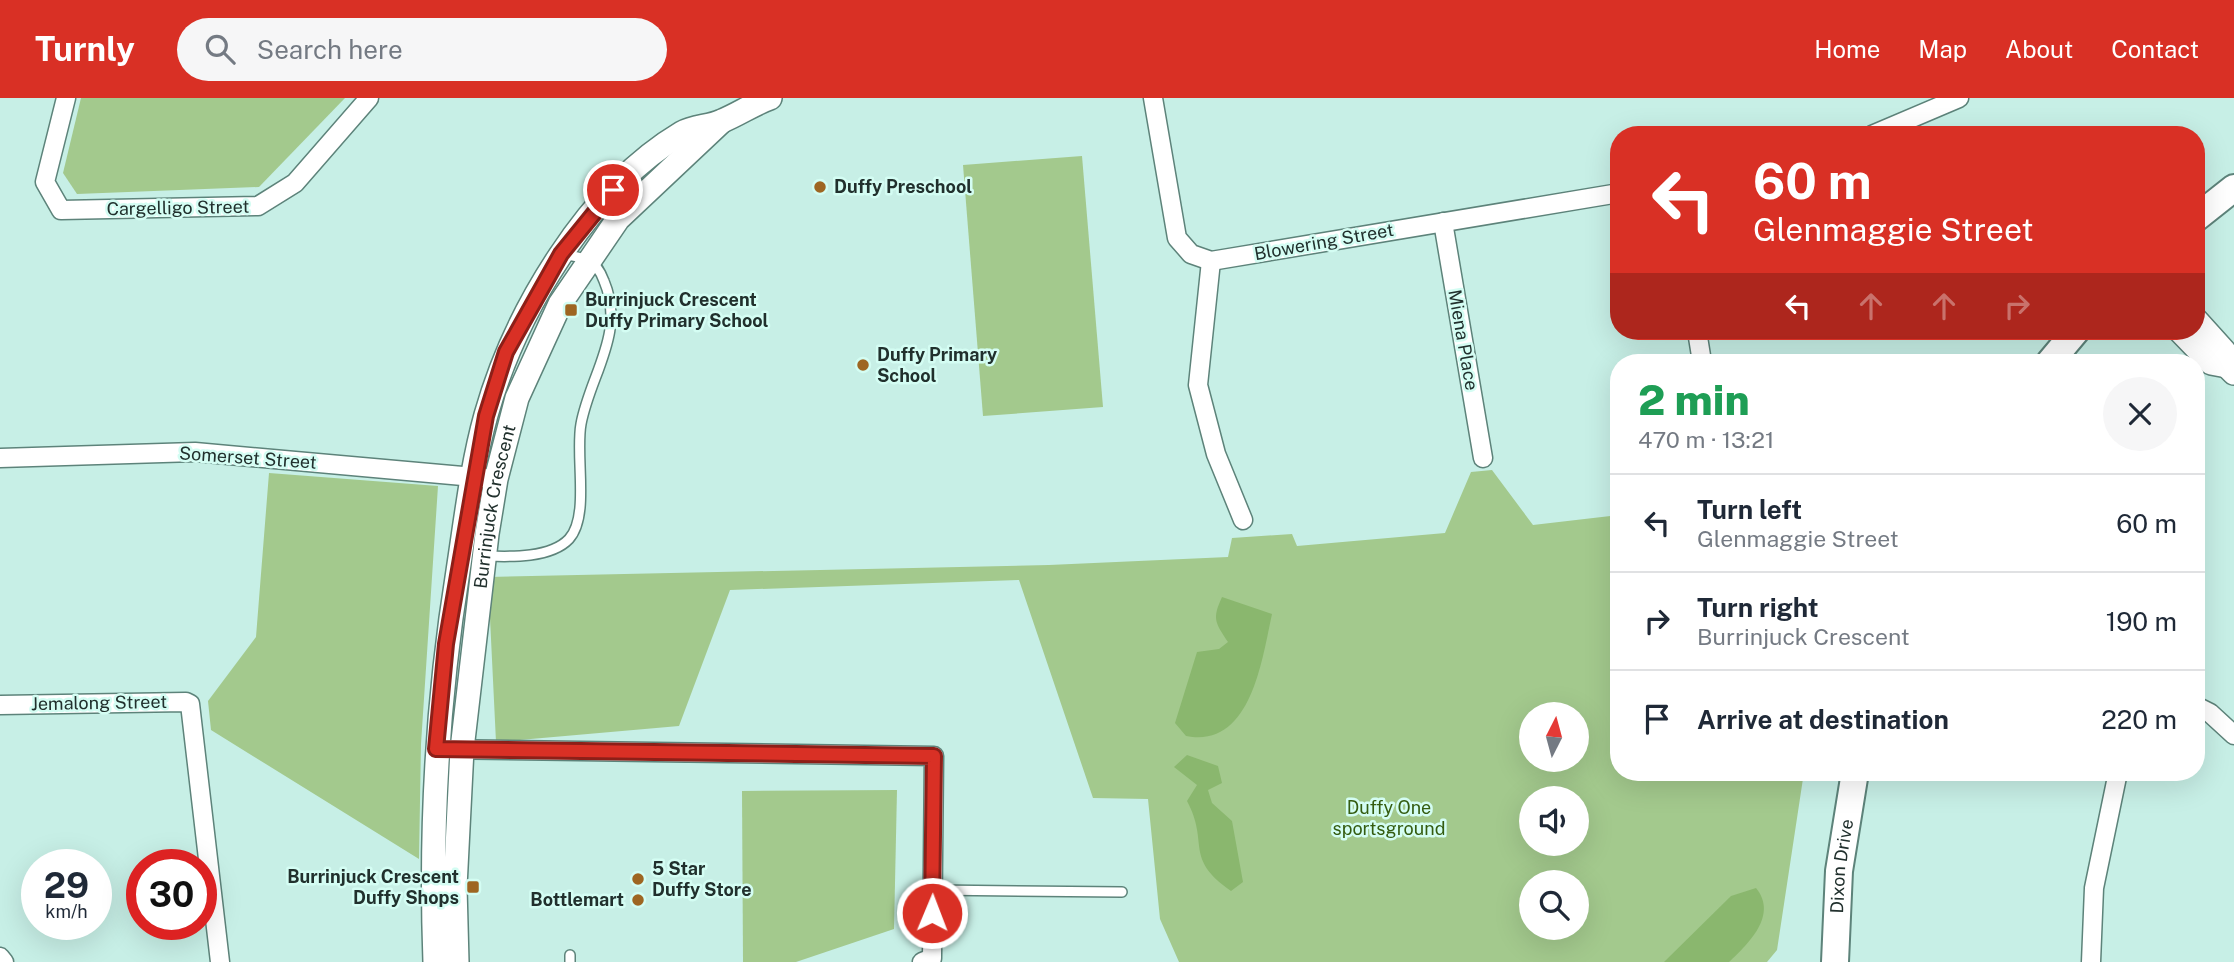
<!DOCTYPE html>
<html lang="en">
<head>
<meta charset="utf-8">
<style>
  :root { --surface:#fff; --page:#f6f6f7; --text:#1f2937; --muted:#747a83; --line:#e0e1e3; --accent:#d93025 }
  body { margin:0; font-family:"Public Sans",sans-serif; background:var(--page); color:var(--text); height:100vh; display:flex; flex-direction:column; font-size:26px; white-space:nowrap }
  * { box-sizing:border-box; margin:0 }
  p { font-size:23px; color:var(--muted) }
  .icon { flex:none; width:38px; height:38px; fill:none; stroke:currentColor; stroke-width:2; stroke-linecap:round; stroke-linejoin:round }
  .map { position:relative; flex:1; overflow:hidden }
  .panel { position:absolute; left:1610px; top:256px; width:595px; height:427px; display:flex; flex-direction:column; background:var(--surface); border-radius:28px; box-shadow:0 7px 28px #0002 }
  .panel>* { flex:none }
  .top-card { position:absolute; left:1610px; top:28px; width:595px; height:214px; border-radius:28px; box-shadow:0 7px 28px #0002; background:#d93025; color:#fff; overflow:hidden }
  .needle { width:46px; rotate:6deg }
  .buttons { position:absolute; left:1519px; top:604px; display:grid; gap:14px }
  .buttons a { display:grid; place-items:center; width:70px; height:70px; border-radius:50%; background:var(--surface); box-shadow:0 7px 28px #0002; font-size:35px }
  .speed { position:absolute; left:21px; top:751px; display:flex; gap:14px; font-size:35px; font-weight:700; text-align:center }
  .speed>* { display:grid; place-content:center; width:91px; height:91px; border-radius:50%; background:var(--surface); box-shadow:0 7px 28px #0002; line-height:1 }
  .speed small { font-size:18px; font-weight:400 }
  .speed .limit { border:10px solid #d22; background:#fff; color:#111 }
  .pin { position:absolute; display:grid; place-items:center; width:60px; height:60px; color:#fff; margin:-30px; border:4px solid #fff; border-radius:50%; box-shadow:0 2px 7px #0007 }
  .me { position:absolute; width:77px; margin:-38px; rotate:1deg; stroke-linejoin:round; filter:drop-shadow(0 0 5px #0008) }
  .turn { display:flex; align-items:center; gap:24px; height:147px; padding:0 28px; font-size:32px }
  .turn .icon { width:91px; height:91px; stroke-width:2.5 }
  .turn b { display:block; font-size:49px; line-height:60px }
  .lanes { display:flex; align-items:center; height:66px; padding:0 28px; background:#0003; justify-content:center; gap:35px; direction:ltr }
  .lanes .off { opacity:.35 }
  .round { display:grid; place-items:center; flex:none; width:74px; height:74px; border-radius:37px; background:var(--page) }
  .overview { display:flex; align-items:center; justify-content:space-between; height:119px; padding:0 28px }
  h1 { font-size:42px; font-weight:800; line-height:52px; color:#1e9e55 }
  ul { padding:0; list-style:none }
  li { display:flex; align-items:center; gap:21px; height:98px; padding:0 28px; border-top:2px solid var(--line) }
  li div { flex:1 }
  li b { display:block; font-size:26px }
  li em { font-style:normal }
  header { display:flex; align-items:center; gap:42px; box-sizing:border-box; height:98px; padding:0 35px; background:var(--accent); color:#fff }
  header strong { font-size:33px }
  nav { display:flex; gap:38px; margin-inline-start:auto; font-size:24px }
  .search { width:490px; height:63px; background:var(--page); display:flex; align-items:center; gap:18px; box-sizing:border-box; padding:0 24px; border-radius:38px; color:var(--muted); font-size:26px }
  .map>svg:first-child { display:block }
  .green { fill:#a3c98d; fill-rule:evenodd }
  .forest { fill:#8ab76e }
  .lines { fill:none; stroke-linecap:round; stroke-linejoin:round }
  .service-casing { stroke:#5d837a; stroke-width:12 }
  .minor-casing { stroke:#5d837a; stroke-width:21 }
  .tertiary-casing { stroke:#5d837a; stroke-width:26 }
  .secondary-casing { stroke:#5d837a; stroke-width:30 }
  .service { stroke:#fff; stroke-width:9 }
  .minor { stroke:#fff; stroke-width:18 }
  .tertiary { stroke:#fff; stroke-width:23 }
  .secondary { stroke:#fff; stroke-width:26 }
  .route-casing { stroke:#8d1f18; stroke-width:18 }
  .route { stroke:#d93025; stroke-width:12 }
  .poi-dot { fill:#9e6622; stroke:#d4fdf3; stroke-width:2.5 }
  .labels { text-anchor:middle; stroke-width:5; stroke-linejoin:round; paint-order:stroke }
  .poi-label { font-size:18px; font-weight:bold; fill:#21302d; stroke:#d4fdf3; text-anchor:start }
  .street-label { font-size:18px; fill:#21302d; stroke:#d4fdf3 }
  .park-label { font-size:18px; fill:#345c10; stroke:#d4fdf3 }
</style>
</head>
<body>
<header>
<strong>Turnly</strong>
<div class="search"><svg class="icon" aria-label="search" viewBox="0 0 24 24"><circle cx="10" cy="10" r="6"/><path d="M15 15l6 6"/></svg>Search here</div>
<nav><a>Home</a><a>Map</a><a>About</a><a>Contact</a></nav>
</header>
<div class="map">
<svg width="2234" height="864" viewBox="0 0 2234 864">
  <rect width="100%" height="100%" fill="#c7efe6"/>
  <!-- green -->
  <g class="green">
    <path d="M81,0H345L259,89L77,96L63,75Z"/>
    <path d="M1082,58L1103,309L983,318L963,67Z"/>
    <path d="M1492,372L1533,427L1619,417V674H1804L1777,852L1767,864H1179L1160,821L1148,701L1093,700L1019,482L730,492L679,628L496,644L488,479L1049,467L1228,459L1232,440L1292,436L1297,448L1445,435L1471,374ZM1531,616H1577V662H1531ZM1531,700H1577V746H1531ZM1531,784H1577V830H1531Z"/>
    <path d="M269,375L438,388L421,646L419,761L211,632L208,603L256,539Z"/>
    <path d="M897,692L894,831L796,864H743L742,693Z"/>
  </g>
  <!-- forest -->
  <g class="forest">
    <path d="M1222,499L1272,516C1262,562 1251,651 1186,638L1175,625L1197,554L1219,551L1228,544C1215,524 1212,521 1222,499Z"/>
    <path d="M1187,657L1218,668L1222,685L1208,692L1212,705L1232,723L1243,784L1231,793C1183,759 1210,746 1187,703L1197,687L1174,669Z"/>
    <path d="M1756,790C1778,817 1749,845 1729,864H1664L1731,798Z"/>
  </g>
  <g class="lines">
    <!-- service casing -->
    <g class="service-casing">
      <g id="service">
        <path d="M487,458C511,459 551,460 569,441C590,418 575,358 581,326C590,277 626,235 604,183C601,175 597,166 588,162C581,159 570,158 562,156"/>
        <path d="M933,792L1122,794"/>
        <path d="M570,857V864"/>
      </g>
    </g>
    <!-- minor casing -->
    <g class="minor-casing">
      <g id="minor">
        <path d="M66,0L45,84L61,112L258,108L295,85L369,0"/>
        <path d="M1153,0L1177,140L1191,156L1211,163L1619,95"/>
        <path d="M1872,37L1959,0"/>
        <path d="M1443,124L1483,360"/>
        <path d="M1211,163L1198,287L1216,356L1243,422"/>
        <path d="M1697,233L1702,264"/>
        <path d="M0,360L195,354L485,380"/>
        <path d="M0,607L186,604L190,606L220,864"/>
        <path d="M2196,608L2210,615L2234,637"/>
        <path d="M436,651L934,658L932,860L922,864"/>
        <path d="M0,859L4,864"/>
        <path d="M2091,864L2094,790L2118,674"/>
      </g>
    </g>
    <!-- tertiary casing -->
    <g class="tertiary-casing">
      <g id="tertiary">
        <path d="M2196,222L2224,253L2227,268L2234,275"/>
        <path d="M2180,233L2211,265L2227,268"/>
        <path d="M435,864C430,732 437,603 458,473C466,421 472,367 486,317C515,214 588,91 682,35C694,28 710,29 722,23C739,16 753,6 770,0"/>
        <path id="s1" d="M457,864L455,789L462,651L487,436L496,381L517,300L560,206L618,121L721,24"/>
      </g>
    </g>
    <!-- secondary casing -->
    <g class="secondary-casing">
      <g id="secondary">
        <path d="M2196,120L2234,90"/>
        <path d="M2050,264L2076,233"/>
        <path id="s2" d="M1835,864L1839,773L1855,674"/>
      </g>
    </g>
    <!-- service -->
    <use href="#service" class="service"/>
    <!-- minor -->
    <use href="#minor" class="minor"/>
    <!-- tertiary -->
    <use href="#tertiary" class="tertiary"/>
    <!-- secondary -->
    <use href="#secondary" class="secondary"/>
  </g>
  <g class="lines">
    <!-- route casing -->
    <g class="route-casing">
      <path id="route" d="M613,92L561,156L506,254L486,318L446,546L436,651L934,658L932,815"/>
    </g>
    <!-- route -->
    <use href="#route" class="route"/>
  </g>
  <!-- markers -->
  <g class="poi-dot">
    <circle cx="820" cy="89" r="7"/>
    <rect x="564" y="205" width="14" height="14" rx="3.5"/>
    <circle cx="863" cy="267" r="7"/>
    <circle cx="638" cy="781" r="7"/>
    <rect x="466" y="782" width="14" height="14" rx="3.5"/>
    <circle cx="638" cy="802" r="7"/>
  </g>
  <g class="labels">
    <!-- poi labels -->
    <g class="poi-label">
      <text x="834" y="95">Duffy Preschool</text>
      <text x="585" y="208">Burrinjuck Crescent<tspan x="585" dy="21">Duffy Primary School</tspan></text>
      <text x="877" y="263">Duffy Primary<tspan x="877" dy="21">School</tspan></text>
      <text x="652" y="777">5 Star<tspan x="652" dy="21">Duffy Store</tspan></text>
      <text x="459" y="785" text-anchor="end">Burrinjuck Crescent<tspan x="459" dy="21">Duffy Shops</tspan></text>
      <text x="624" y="808" text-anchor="end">Bottlemart</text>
    </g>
    <!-- street labels -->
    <g class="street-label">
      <text transform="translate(178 110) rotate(-1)" y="6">Cargelligo Street</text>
      <text transform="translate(1324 144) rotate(-10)" y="6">Blowering Street</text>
      <text transform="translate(1463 242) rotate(80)" y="6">Miena Place</text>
      <text transform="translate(248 360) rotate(4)" y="6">Somerset Street</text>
      <text dy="6" stroke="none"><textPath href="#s1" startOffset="458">Burrinjuck Crescent</textPath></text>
      <text transform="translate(99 605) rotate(-1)" y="6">Jemalong Street</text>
      <text dy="6" stroke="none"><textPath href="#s2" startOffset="96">Dixon Drive</textPath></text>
    </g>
    <!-- park labels -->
    <g class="park-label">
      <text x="1389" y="716">Duffy One<tspan x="1389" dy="21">sportsground</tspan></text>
    </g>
  </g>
</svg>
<div class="buttons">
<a><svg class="needle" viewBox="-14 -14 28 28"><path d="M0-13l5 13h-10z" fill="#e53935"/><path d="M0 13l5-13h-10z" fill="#747a83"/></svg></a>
<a><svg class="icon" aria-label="sound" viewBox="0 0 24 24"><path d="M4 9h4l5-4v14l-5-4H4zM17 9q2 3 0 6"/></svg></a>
<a><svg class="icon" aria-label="search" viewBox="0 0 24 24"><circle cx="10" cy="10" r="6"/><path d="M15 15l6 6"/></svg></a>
</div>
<div class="speed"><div>29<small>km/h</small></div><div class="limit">30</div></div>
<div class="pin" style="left:613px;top:92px;background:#d93025"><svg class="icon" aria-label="arrive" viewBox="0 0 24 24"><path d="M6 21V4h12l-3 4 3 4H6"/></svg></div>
<svg class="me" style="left:932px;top:815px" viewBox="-20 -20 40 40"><circle r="17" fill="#d93025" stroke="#fff" stroke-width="3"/><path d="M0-11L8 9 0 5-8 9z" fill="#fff"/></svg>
<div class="top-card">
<div class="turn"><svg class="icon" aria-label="left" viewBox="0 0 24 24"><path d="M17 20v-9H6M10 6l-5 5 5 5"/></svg><div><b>60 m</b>Glenmaggie Street</div></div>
<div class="lanes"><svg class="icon" aria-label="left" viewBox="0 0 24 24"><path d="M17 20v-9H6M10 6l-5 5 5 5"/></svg><svg class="icon off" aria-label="ahead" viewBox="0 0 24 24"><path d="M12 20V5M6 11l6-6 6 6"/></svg><svg class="icon off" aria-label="ahead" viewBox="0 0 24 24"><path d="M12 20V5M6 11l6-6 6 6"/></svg><svg class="icon off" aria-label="right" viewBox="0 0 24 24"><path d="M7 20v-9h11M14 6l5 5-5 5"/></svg></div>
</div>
<section class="panel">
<div class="overview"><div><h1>2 min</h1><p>470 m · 13:21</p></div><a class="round"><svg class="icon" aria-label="close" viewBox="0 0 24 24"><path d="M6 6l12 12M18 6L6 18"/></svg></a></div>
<ul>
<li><svg class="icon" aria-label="left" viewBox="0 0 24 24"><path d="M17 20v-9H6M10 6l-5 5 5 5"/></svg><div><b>Turn left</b><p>Glenmaggie Street</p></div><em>60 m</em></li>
<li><svg class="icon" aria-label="right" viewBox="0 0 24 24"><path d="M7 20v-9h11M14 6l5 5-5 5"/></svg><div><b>Turn right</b><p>Burrinjuck Crescent</p></div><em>190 m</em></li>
<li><svg class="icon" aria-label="arrive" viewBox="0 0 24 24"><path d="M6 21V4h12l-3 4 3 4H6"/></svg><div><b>Arrive at destination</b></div><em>220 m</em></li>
</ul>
</section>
</div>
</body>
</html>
